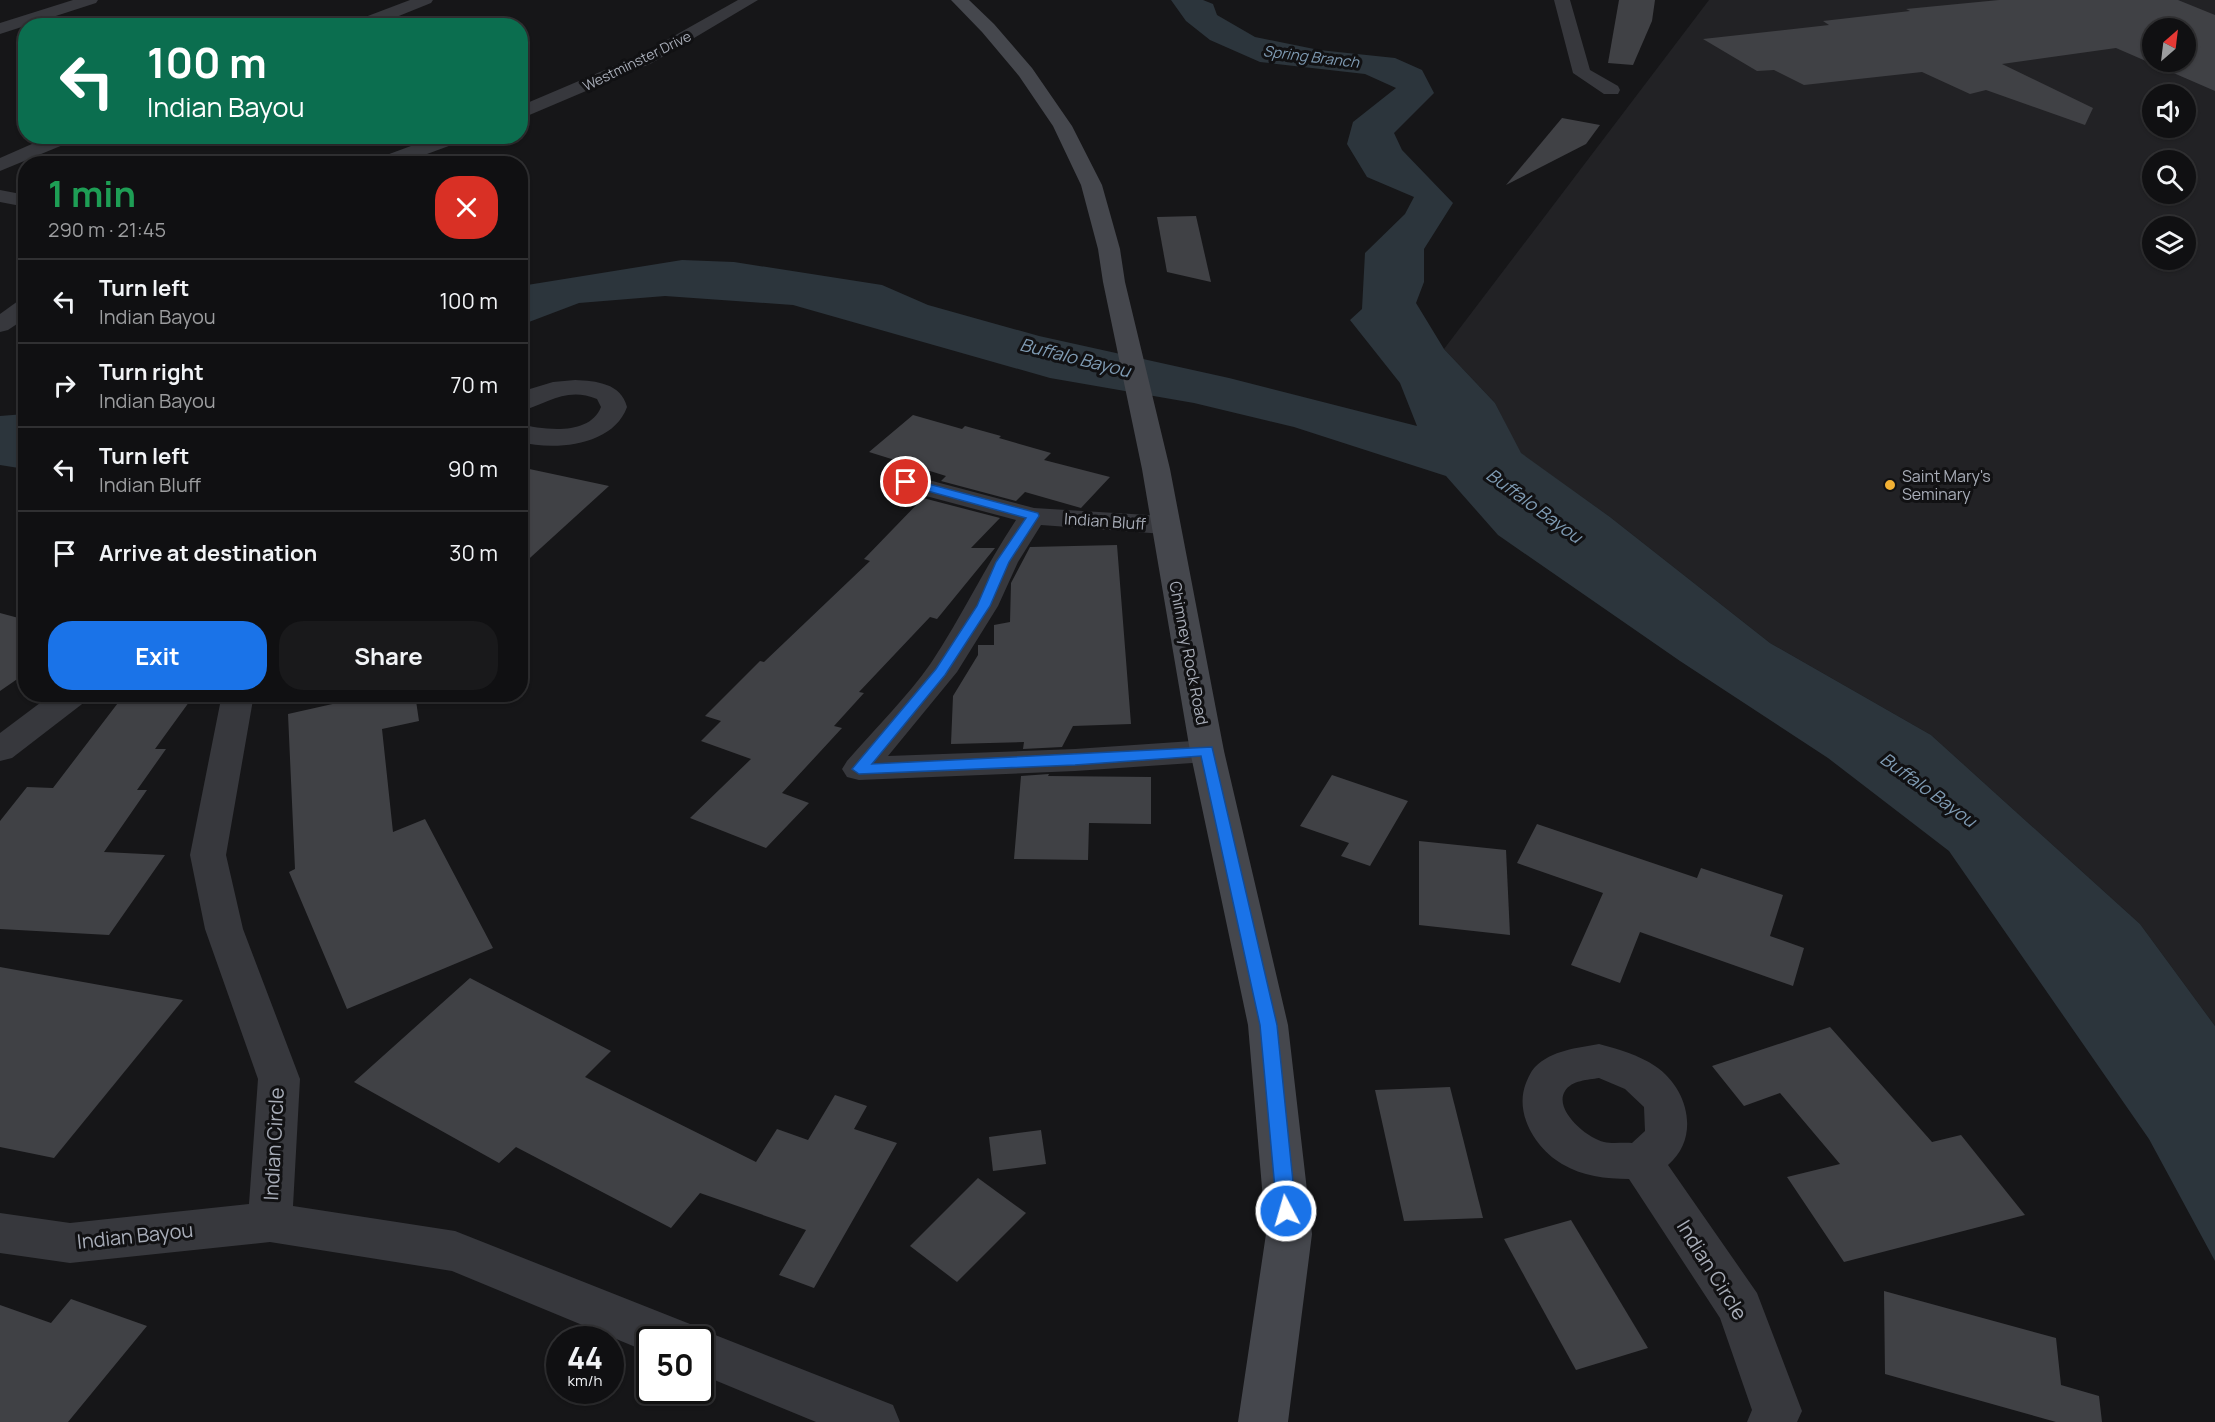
<!DOCTYPE html>
<html lang="en">
<head>
<meta charset="utf-8">
<style>
  :root { --surface:#101012; --page:#19191b; --text:#f1f3f6; --muted:#9c9d9f; --line:#303032; --accent:#1a73e8 }
  body { margin:0; font-family:Manrope,sans-serif; background:var(--page); color:var(--text); height:100vh; display:flex; flex-direction:column; font-size:22px; white-space:nowrap }
  * { box-sizing:border-box; margin:0 }
  p { font-size:20px; color:var(--muted) }
  .icon { flex:none; width:33px; height:33px; fill:none; stroke:currentColor; stroke-width:2; stroke-linecap:round; stroke-linejoin:round }
  .map { position:relative; flex:1; overflow:hidden }
  .drawer { position:absolute; left:18px; top:156px; width:510px; height:546px; display:flex; flex-direction:column; background:var(--surface); border-radius:24px; box-shadow:0 2px 4px #0004,0 0 0 2px var(--line) }
  .drawer>* { flex:none }
  .banner { position:absolute; left:18px; top:18px; width:510px; height:126px; border-radius:24px; box-shadow:0 2px 4px #0004,0 0 0 2px var(--line); background:#0b6e4f; color:#fff; overflow:hidden }
  .needle { width:39px; rotate:28deg }
  .fabs { position:absolute; left:2142px; top:18px; display:grid; gap:12px }
  .fabs a { display:grid; place-items:center; width:54px; height:54px; border-radius:50%; background:var(--surface); box-shadow:0 2px 4px #0004,0 0 0 2px var(--line); font-size:30px }
  .speed { position:absolute; left:546px; top:1326px; display:flex; gap:12px; font-size:30px; font-weight:700; text-align:center }
  .speed>* { display:grid; place-content:center; width:78px; height:78px; border-radius:50%; background:var(--surface); box-shadow:0 2px 4px #0004,0 0 0 2px var(--line); line-height:1 }
  .speed small { font-size:15px; font-weight:400 }
  .speed .limit { border:3px solid #111; border-radius:9px; background:#fff; color:#111 }
  .pin { position:absolute; display:grid; place-items:center; width:51px; height:51px; color:#fff; margin:-26px; border:3px solid #fff; border-radius:50%; box-shadow:0 2px 6px #0007 }
  .me { position:absolute; width:66px; margin:-33px; rotate:354deg; stroke-linejoin:round; filter:drop-shadow(0 0 4px #0008) }
  .turn { display:flex; align-items:center; gap:21px; height:126px; padding:0 30px; font-size:27px }
  .turn .icon { width:78px; height:78px; stroke-width:2.5 }
  .turn b { display:block; font-size:42px; line-height:51px }
  .round { display:grid; place-items:center; flex:none; width:63px; height:63px; border-radius:24px; background:var(--page) }
  .headline { display:flex; align-items:center; justify-content:space-between; height:102px; padding:0 30px }
  h1 { font-size:36px; font-weight:700; line-height:45px; color:#1e9e55 }
  .cta { display:flex; gap:12px; margin-top:auto; padding:12px 30px }
  .cta a { flex:1; height:69px; border-radius:24px; background:var(--accent); color:#fff; font-size:24px; font-weight:700; line-height:69px; text-align:center }
  .cta a+a { background:var(--page); color:var(--text) }
  ul { padding:0; list-style:none }
  li { display:flex; align-items:center; gap:18px; height:84px; padding:0 30px; border-top:2px solid var(--line) }
  li div { flex:1 }
  li b { display:block; font-size:22px }
  li em { font-style:normal }
  .map>svg:first-child { display:block }
  .built { fill:#222225; fill-rule:evenodd }
  .water { fill:#2c353c }
  .building { fill:#404145; fill-rule:evenodd }
  .lines { fill:none; stroke-linecap:round; stroke-linejoin:round }
  .street { fill:#37383d; fill-rule:evenodd }
  .secondary { fill:#45474d; fill-rule:evenodd }
  .route { fill:#1a73e8; stroke:#114b97; stroke-width:1.5 }
  .poi-dot { fill:#f2b134; stroke:#111113; stroke-width:2 }
  .labels { text-anchor:middle; stroke-width:6; stroke-linejoin:round; paint-order:stroke }
  .far-street-label { font-size:14px; fill:#a8adb8; stroke:#111113 }
  .far-water-label { font-size:15px; font-style:italic; fill:#7f9bb3; stroke:#111113 }
  .poi-label { font-size:16px; fill:#a8adb8; stroke:#111113; text-anchor:start }
  .street-label { font-size:16px; fill:#a8adb8; stroke:#111113 }
  .water-label { font-size:18px; font-style:italic; fill:#7f9bb3; stroke:#111113 }
  .near-street-label { font-size:20px; fill:#a8adb8; stroke:#111113 }
</style>
</head>
<body>
<div class="map">
<svg width="2215" height="1422" viewBox="0 0 2215 1422">
  <rect width="100%" height="100%" fill="#161618"/>
  <!-- built -->
  <path class="built" d="M1709,0H2215V1026L2140,924L1931,735L1770,643L1610,517L1520,453L1495,403L1444,349ZM2152,28H2186V62H2152ZM2152,94H2186V128H2152ZM2152,160H2186V194H2152ZM2152,226H2186V260H2152Z"/>
  <!-- water -->
  <g class="water">
    <path d="M1171,0H1203L1213,4L1217,15L1255,37L1319,50L1395,58L1422,70L1434,93L1394,133L1402,150L1453,203L1424,249V282L1416,303L1444,349L1495,403L1521,453L1610,517L1770,643L1931,735L2140,924L2215,1026V1261L2149,1139L1949,851L1828,758L1680,661L1498,535L1446,476L1294,427L1194,403L1050,378L793,305L665,296L579,303L521,325V286L682,260L734,262L882,285L928,305L1039,336L1229,378L1417,426L1400,383L1350,320L1362,309L1365,253L1405,214L1414,197L1367,177L1347,144L1353,122L1396,88L1365,74L1260,62L1210,40L1186,21Z"/>
    <path d="M25,414V469L0,465V416Z"/>
  </g>
  <!-- building -->
  <g class="building">
    <path d="M1619,0H1655L1652,21L1633,65L1608,63Z"/>
    <path d="M1999,0H2178L2215,15V91L2116,48L2002,64L2093,108L2085,125L1986,90L1970,94L1922,72L1804,85L1774,70L1757,71L1703,39L1829,25L1823,21L1910,11L1906,9ZM2152,28H2186V62H2152Z"/>
    <path d="M1562,118L1600,125L1586,144L1506,185Z"/>
    <path d="M1196,216L1211,282L1167,272L1157,217Z"/>
    <path d="M913,415L962,429L965,426L1001,436L999,438L1051,453L1044,460L1110,477L1081,508L1025,492L1016,501L941,481L946,476L869,452Z"/>
    <path d="M520,467L609,486L520,567Z"/>
    <path d="M923,498L1000,518L971,548H995L937,619L930,617L859,692L864,693L834,726L842,728L782,793L809,803L766,848L690,818L751,759L701,741L721,721L705,716L760,661L764,662L870,561L864,559Z"/>
    <path d="M1117,545L1131,724L1073,726L1062,747L1023,749L1024,742L951,744L953,696L978,655V645H994V625L1010,622L1011,583L1030,547Z"/>
    <path d="M0,613L26,620V673L0,691Z"/>
    <path d="M377,694H415L419,721L382,729L393,832L425,819L493,948L347,1009L289,872L295,869L288,714Z"/>
    <path d="M124,695L192,698L155,749H166L137,790H147L104,852L165,855L109,935L0,929V821L27,787L53,788Z"/>
    <path d="M1049,774L1048,776L1151,777V824L1089,823L1088,860L1014,859L1021,776Z"/>
    <path d="M1332,775L1408,801L1370,866L1341,856L1349,843L1300,826Z"/>
    <path d="M1537,824L1697,878L1701,868L1783,895L1770,936L1804,948L1793,986L1640,932L1620,983L1571,965L1603,893L1517,863Z"/>
    <path d="M1419,841L1506,850L1510,935L1419,925Z"/>
    <path d="M0,967L183,1000L54,1158L0,1147Z"/>
    <path d="M470,978L611,1051L585,1077L756,1162L777,1129L808,1140L835,1095L867,1106L854,1129L897,1143L814,1288L779,1275L806,1230L700,1193L671,1228L516,1147L499,1163L354,1082Z"/>
    <path d="M1830,1027L1932,1142L1961,1135L2025,1215L1844,1262L1787,1177L1840,1164L1780,1093L1744,1106L1712,1066Z"/>
    <path d="M1450,1087L1483,1218L1404,1221L1375,1090Z"/>
    <path d="M1041,1130L1046,1164L993,1171L989,1137Z"/>
    <path d="M978,1178L1026,1213L957,1282L910,1246Z"/>
    <path d="M1571,1220L1648,1348L1576,1370L1504,1239Z"/>
    <path d="M1884,1291L2056,1338L2061,1385L2099,1396L2102,1422H2056L1885,1374Z"/>
    <path d="M71,1299L147,1326L68,1422H0V1305L51,1323Z"/>
  </g>
  <g class="lines">
    <!-- street -->
    <g class="street">
      <path d="M73,0H98L96,3L0,34V23Z"/>
      <path d="M410,0H433L431,3L374,26H350L352,22Z"/>
      <path d="M738,0H758L652,63L520,119V106L640,55Z"/>
      <path d="M1554,0H1570L1590,70L1618,86L1620,90L1618,94H1604L1573,73Z"/>
      <path d="M50,136H77L75,140L0,171V158Z"/>
      <path d="M438,136H467L465,140L400,164H370L373,160Z"/>
      <path d="M0,190L26,195V207L0,202Z"/>
      <path d="M26,299V318L8,330L0,332V314L18,301Z"/>
      <path d="M575,380C596,381 621,383 627,407C613,446 555,451 520,442V424C544,430 590,436 601,407L597,399C566,386 548,404 520,411V392L553,382Z"/>
      <path d="M906,474L1034,508L1164,516L1174,519L1178,525L1174,531L1164,534L1041,525L1018,562L998,606L957,672L888,756L1075,749L1207,740L1219,743L1224,751L1219,759L1207,762L1075,771L859,780L847,777L842,769L847,761C874,730 908,696 931,663C962,616 985,567 1016,520L896,488L892,482L896,476Z"/>
      <path d="M52,694H90L86,701L12,758L0,761V733Z"/>
      <path d="M222,694H254L226,855L243,929L300,1079L293,1206L455,1231L690,1324L693,1331L700,1329L893,1405L900,1422H816L700,1374V1340H650V1353L452,1271L270,1242L70,1263L0,1253V1213L70,1223L249,1204L258,1079L205,929L190,855Z"/>
      <path d="M1599,1044C1618,1049 1639,1055 1655,1066C1688,1088 1701,1137 1668,1165L1757,1293L1802,1411L1797,1422H1747L1752,1410L1720,1318L1629,1179C1606,1179 1582,1176 1562,1164C1535,1148 1514,1113 1526,1083C1528,1078 1531,1071 1535,1067C1552,1050 1577,1048 1599,1044ZM1599,1078L1625,1089L1644,1107L1645,1131L1632,1143C1623,1142 1613,1144 1604,1142C1588,1139 1553,1110 1565,1091C1572,1080 1588,1080 1599,1078Z"/>
    </g>
    <!-- secondary -->
    <path class="secondary" d="M951,0H969L994,24L1032,68L1072,126L1102,185L1120,249L1125,282L1170,469L1224,751L1288,1025L1312,1234L1288,1422H1238L1266,1234L1248,1025L1190,751L1142,469L1103,282L1098,249L1081,185L1053,126L1019,76L982,32Z"/>
  </g>
  <!-- route -->
  <path class="route" d="M906,478L1038,513L1039,516L1009,562L990,606L945,675L872,764L1212,747L1277,1025L1296,1211L1293,1216L1286,1219L1280,1216L1277,1211L1260,1025L1201,756L1075,765L859,774L852,769L936,669L977,606L996,562L1026,518L902,484V479Z"/>
  <!-- markers -->
  <circle class="poi-dot" cx="1890" cy="485" r="6"/>
  <g class="labels">
    <!-- far-street labels -->
    <g class="far-street-label">
      <text transform="translate(637 61) rotate(-26)" y="5">Westminster Drive</text>
    </g>
    <!-- far-water labels -->
    <g class="far-water-label">
      <text transform="translate(1311 57) rotate(7)" y="5">Spring Branch</text>
    </g>
    <!-- poi labels -->
    <g class="poi-label">
      <text x="1902" y="482">Saint Mary's<tspan x="1902" dy="18">Seminary</tspan></text>
    </g>
    <!-- street labels -->
    <g class="street-label">
      <text transform="translate(1105 521) rotate(4)" y="6">Indian Bluff</text>
      <text transform="translate(1189 653) rotate(79)" y="6">Chimney Rock Road</text>
    </g>
    <!-- water labels -->
    <g class="water-label">
      <text transform="translate(1075 358) rotate(14)" y="6">Buffalo Bayou</text>
      <text transform="translate(1534 506) rotate(36)" y="6">Buffalo Bayou</text>
      <text transform="translate(1928 790) rotate(36)" y="6">Buffalo Bayou</text>
    </g>
    <!-- near-street labels -->
    <g class="near-street-label">
      <text transform="translate(274 1144) rotate(-87)" y="7">Indian Circle</text>
      <text transform="translate(135 1236) rotate(-6)" y="7">Indian Bayou</text>
      <text transform="translate(1712 1270) rotate(58)" y="7">Indian Circle</text>
    </g>
  </g>
</svg>
<div class="fabs">
<a><svg class="needle" viewBox="-14 -14 28 28"><path d="M0-13l5 13h-10z" fill="#e53935"/><path d="M0 13l5-13h-10z" fill="#9c9d9f"/></svg></a>
<a><svg class="icon" aria-label="sound" viewBox="0 0 24 24"><path d="M4 9h4l5-4v14l-5-4H4zM17 9q2 3 0 6"/></svg></a>
<a><svg class="icon" aria-label="search" viewBox="0 0 24 24"><circle cx="10" cy="10" r="6"/><path d="M15 15l6 6"/></svg></a>
<a><svg class="icon" aria-label="layers" viewBox="0 0 24 24"><path d="M12 4l9 5-9 5-9-5zM3 14l9 5 9-5"/></svg></a>
</div>
<div class="speed"><div>44<small>km/h</small></div><div class="limit">50</div></div>
<div class="pin" style="left:906px;top:482px;background:#d93025"><svg class="icon" aria-label="arrive" viewBox="0 0 24 24"><path d="M6 21V4h12l-3 4 3 4H6"/></svg></div>
<svg class="me" style="left:1286px;top:1211px" viewBox="-20 -20 40 40"><circle r="17" fill="#1a73e8" stroke="#fff" stroke-width="3"/><path d="M0-11L8 9 0 5-8 9z" fill="#fff"/></svg>
<div class="banner">
<div class="turn"><svg class="icon" aria-label="left" viewBox="0 0 24 24"><path d="M17 20v-9H6M10 6l-5 5 5 5"/></svg><div><b>100 m</b>Indian Bayou</div></div>
</div>
<section class="drawer">
<div class="headline"><div><h1>1 min</h1><p>290 m · 21:45</p></div><a class="round" style="background:#d93025;color:#fff"><svg class="icon" aria-label="close" viewBox="0 0 24 24"><path d="M6 6l12 12M18 6L6 18"/></svg></a></div>
<ul>
<li><svg class="icon" aria-label="left" viewBox="0 0 24 24"><path d="M17 20v-9H6M10 6l-5 5 5 5"/></svg><div><b>Turn left</b><p>Indian Bayou</p></div><em>100 m</em></li>
<li><svg class="icon" aria-label="right" viewBox="0 0 24 24"><path d="M7 20v-9h11M14 6l5 5-5 5"/></svg><div><b>Turn right</b><p>Indian Bayou</p></div><em>70 m</em></li>
<li><svg class="icon" aria-label="left" viewBox="0 0 24 24"><path d="M17 20v-9H6M10 6l-5 5 5 5"/></svg><div><b>Turn left</b><p>Indian Bluff</p></div><em>90 m</em></li>
<li><svg class="icon" aria-label="arrive" viewBox="0 0 24 24"><path d="M6 21V4h12l-3 4 3 4H6"/></svg><div><b>Arrive at destination</b></div><em>30 m</em></li>
</ul>
<div class="cta"><a>Exit</a><a>Share</a></div>
</section>
</div>
</body>
</html>
